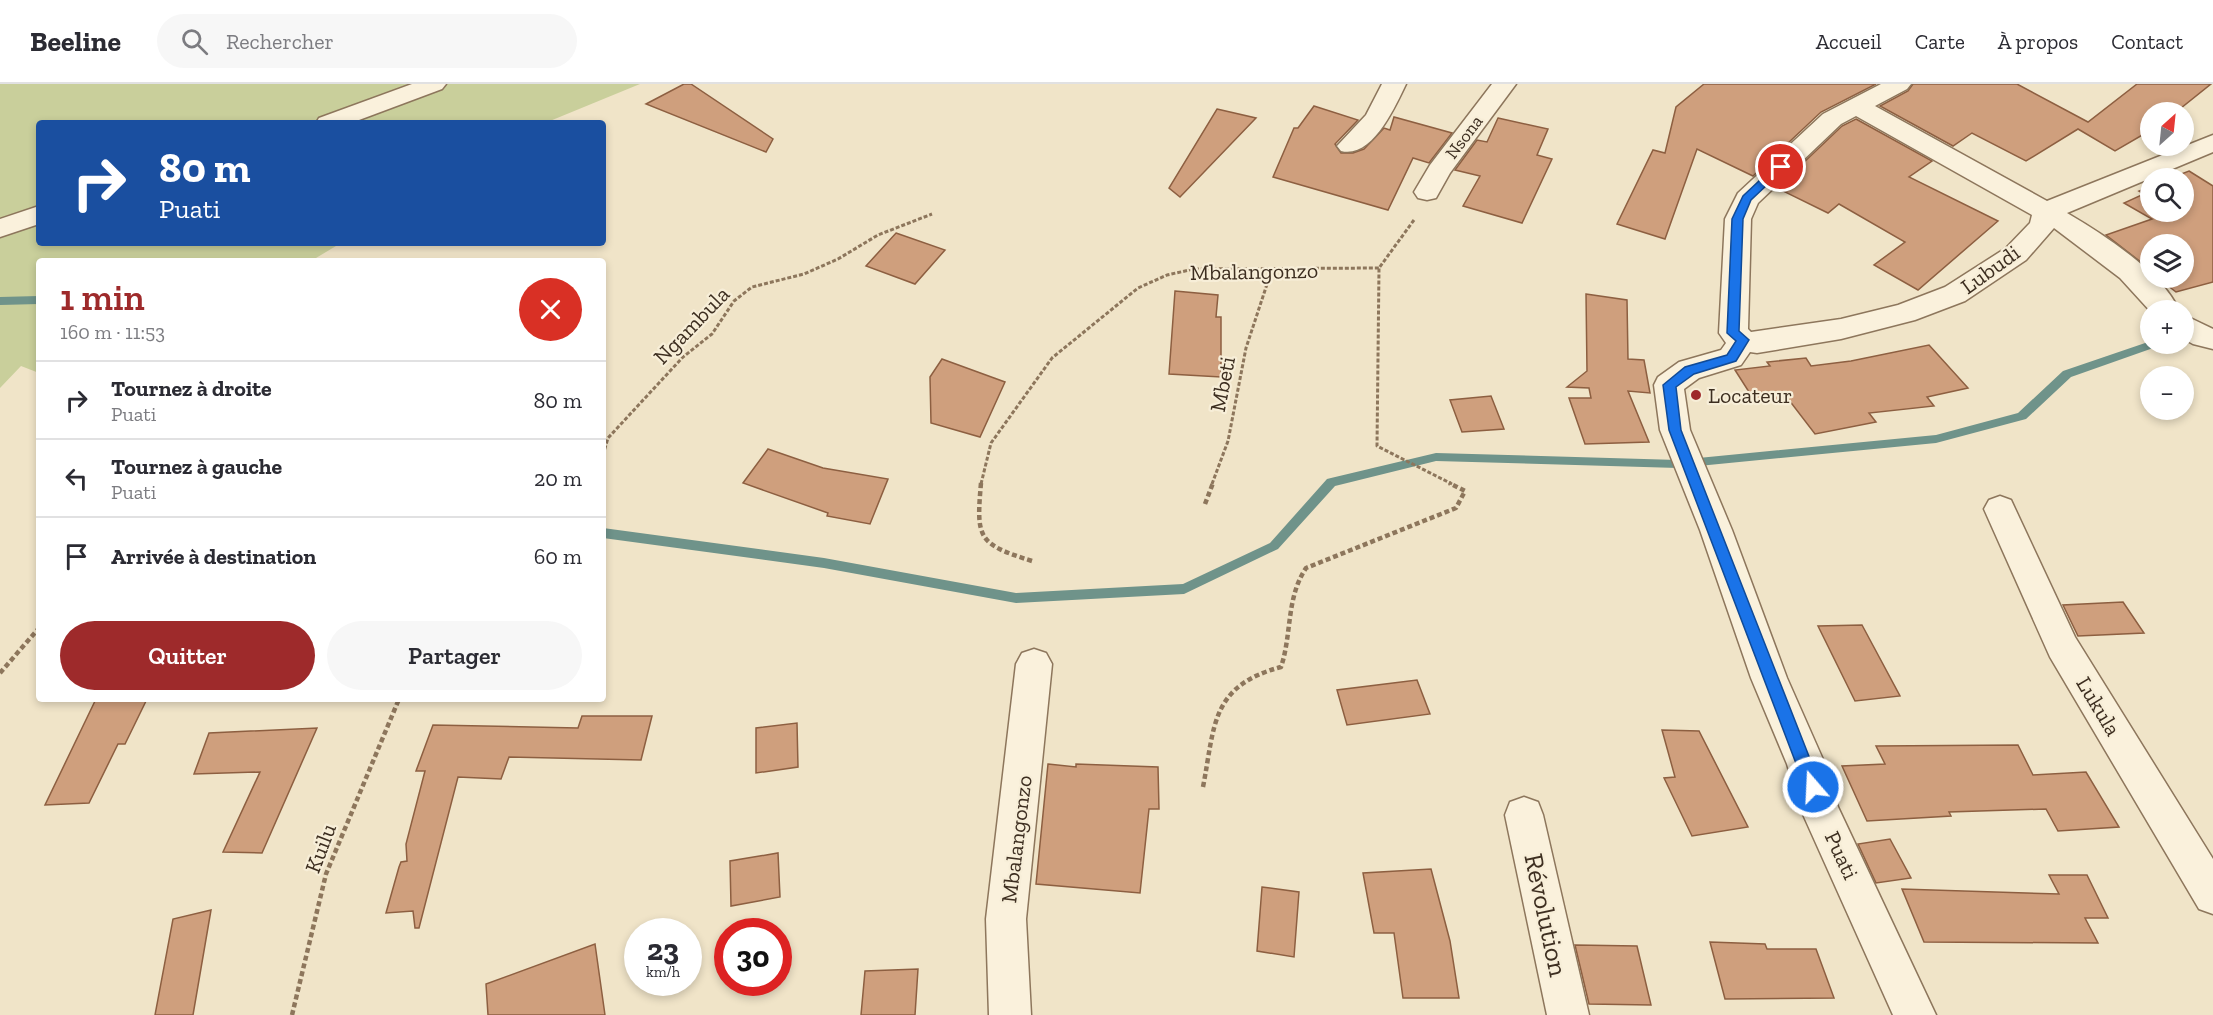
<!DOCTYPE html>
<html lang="fr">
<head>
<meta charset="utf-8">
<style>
  :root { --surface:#fff; --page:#f7f7f7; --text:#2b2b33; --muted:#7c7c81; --line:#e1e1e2; --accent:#9e2a2b }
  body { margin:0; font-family:"Zilla Slab",serif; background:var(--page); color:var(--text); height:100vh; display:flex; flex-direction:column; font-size:22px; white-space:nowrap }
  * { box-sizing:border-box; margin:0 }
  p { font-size:20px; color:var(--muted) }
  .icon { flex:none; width:33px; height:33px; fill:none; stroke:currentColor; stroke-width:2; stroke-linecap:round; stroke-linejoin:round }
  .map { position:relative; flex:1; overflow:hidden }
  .sheet { position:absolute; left:36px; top:174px; width:570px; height:444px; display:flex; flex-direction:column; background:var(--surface); border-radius:6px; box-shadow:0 3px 9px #0003 }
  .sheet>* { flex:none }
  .guide { position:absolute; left:36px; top:36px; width:570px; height:126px; border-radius:6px; box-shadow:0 3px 9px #0003; background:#1a4fa0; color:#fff; overflow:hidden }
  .needle { width:39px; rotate:27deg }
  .controls { position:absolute; left:2140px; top:18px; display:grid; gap:12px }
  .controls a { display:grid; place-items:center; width:54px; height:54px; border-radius:50%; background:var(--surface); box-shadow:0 3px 9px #0003; font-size:30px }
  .speed { position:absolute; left:624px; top:834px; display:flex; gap:12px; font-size:30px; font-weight:700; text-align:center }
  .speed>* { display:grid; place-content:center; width:78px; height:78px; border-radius:50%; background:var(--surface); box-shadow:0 3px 9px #0003; line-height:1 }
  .speed small { font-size:15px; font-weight:400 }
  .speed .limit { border:9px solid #d22; background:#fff; color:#111 }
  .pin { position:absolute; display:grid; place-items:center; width:51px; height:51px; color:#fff; margin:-26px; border:3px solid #fff; border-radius:50%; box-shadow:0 2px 6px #0007 }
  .me { position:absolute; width:66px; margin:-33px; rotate:341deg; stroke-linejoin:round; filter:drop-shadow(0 0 4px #0008) }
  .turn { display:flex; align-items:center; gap:21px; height:126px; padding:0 24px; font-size:27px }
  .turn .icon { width:78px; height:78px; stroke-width:2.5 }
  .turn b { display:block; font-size:42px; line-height:51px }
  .round { display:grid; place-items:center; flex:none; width:63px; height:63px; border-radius:32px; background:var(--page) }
  .headline { display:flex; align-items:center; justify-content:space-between; height:102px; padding:0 24px }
  h1 { font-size:36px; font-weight:600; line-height:45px; color:var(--accent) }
  .cta { display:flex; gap:12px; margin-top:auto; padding:12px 24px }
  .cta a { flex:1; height:69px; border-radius:36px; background:var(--accent); color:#fff; font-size:24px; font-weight:600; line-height:69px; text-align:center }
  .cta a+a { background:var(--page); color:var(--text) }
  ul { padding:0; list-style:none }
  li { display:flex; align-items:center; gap:18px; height:78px; padding:0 24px; border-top:2px solid var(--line) }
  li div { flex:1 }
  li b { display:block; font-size:22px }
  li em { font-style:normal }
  header { display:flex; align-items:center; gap:36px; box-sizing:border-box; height:84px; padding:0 30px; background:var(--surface); border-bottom:2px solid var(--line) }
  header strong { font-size:28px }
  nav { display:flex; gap:33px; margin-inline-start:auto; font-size:21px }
  .search { width:420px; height:54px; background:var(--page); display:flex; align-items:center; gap:15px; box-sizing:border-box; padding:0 21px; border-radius:33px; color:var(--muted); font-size:22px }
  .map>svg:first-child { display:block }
  .green { fill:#c9cf9b }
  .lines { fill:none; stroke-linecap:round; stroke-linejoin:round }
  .stream { fill:#6f938a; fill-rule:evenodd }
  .building { fill:#cf9f7d; stroke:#8d5f41; stroke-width:1.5 }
  .street-casing { stroke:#8d765c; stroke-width:3 }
  .path-far1 { stroke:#8d765c; stroke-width:3; stroke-dasharray:4 2; stroke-linecap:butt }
  .path { stroke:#8d765c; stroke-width:4.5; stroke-dasharray:5 3; stroke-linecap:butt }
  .street { fill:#faf1dc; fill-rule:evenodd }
  .route { fill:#1a73e8; stroke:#114b97; stroke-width:1.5 }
  .poi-dot { fill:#9e2a2b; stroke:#f7eed8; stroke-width:2 }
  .labels { text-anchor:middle; stroke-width:4.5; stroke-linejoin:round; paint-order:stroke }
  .far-street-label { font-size:18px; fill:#3d2e20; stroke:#f7eed8 }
  .street-label { font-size:22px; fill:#3d2e20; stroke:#f7eed8 }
  .poi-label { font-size:22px; fill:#3d2e20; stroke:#f7eed8; text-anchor:start }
  .near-street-label { font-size:27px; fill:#3d2e20; stroke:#f7eed8 }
</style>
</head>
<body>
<header>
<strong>Beeline</strong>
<div class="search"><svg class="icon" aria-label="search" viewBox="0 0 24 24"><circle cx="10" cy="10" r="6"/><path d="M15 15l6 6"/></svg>Rechercher</div>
<nav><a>Accueil</a><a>Carte</a><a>À propos</a><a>Contact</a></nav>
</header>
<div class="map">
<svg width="2213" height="931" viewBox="0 0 2213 931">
  <rect width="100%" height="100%" fill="#f0e4c8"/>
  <!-- green -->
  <path class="green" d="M0,0H640L545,39H39V159H341L311,177H39V289L21,282L0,304Z"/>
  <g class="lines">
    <!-- stream -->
    <g class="stream">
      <path d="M39,212V220L0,221V213Z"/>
      <path d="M2151,257V260H2157L2156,263L2071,293L2026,335L1936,359L1678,384L1436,377L1335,402L1278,465L1184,510L1016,519L824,484L603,454V444L824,474L1016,509L1183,500L1270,459L1327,395L1331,394L1436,369L1678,376L1936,351L2018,329L2063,287Z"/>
    </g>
  </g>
  <!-- building -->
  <g class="building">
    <path d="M684,0H691L773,55L766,68L646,20Z"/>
    <path d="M1704,0H1876L1821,28L1753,92L1697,65L1665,155L1617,140L1653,66L1665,69L1676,23Z"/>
    <path d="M1913,0H2017L2088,38L2137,0H2211L2176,28H2151V46L2115,67L2078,45L2026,77L1972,49L1953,62L1880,22L1908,7Z"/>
    <path d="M1314,22L1358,36L1335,60L1341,69H1353L1364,65L1384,44L1390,46L1394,33L1452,49L1429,79L1413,74L1388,126L1273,93L1294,44H1298Z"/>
    <path d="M1217,25L1256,34L1180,113L1169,104Z"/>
    <path d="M1498,34L1548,45L1537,71L1552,75L1522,139L1463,122L1480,92L1455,86L1477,56L1487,58Z"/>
    <path d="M1856,35L1932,77L1909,93L1998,137L1918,206L1874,181L1905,158L1839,120L1828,129L1777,104L1842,42Z"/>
    <path d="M2189,87L2213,102V198L2176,208L2158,194H2184V160H2151V186L2106,151L2152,135L2124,119L2144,110L2139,107L2151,102V128H2184V94H2171Z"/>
    <path d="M896,149L945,166L915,200L866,182Z"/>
    <path d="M1175,207L1218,211L1216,233H1221V293L1169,290Z"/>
    <path d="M1586,210L1627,216L1628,275L1644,276L1650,309L1628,307L1649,358L1585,360L1569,314H1591L1589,304L1567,303L1587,287Z"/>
    <path d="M1929,261L1968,304L1927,313L1934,322L1869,329L1876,338L1815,350L1789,316L1756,319L1735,286L1770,282L1767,278L1806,274L1811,282L1851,277Z"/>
    <path d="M942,275L1005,298L980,353L931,339L930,293Z"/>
    <path d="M1491,312L1504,345L1462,348L1450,316Z"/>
    <path d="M768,365L823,384L888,395L870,440L827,432L828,429L743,399Z"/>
    <path d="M2123,518L2144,549L2078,552L2063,521Z"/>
    <path d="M1862,541L1900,612L1855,617L1818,542Z"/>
    <path d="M1417,596L1430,630L1347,641L1337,606Z"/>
    <path d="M96,615H147L125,660H118L89,719L45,721Z"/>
    <path d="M582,632H652L641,676L509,673L501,695L458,693L419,844H415L413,827L386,829L399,783L401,778L407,777L406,760L425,687H416L433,641L578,644Z"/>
    <path d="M797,639L798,683L756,689V644Z"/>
    <path d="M317,644L262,769L223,768L260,688L194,690L209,649Z"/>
    <path d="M1662,646L1699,647L1748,743L1692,752L1664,694L1675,693Z"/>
    <path d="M2018,661L2033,691L2086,688L2119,743L2058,747L2046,725L1949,728L1951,732L1867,737L1842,682L1885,680L1876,662Z"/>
    <path d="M1048,680L1076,683V680L1158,683L1159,725H1149L1140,809L1036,800Z"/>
    <path d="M1890,755L1911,794L1876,799L1858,760Z"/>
    <path d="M778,769L780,813L731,822L730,777Z"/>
    <path d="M1431,785L1450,857L1459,914H1403L1394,849H1374L1363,789Z"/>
    <path d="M2049,791H2087L2108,834H2085L2098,859L1924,858L1902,805L2059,810Z"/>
    <path d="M1262,803L1299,808L1294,873L1257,867Z"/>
    <path d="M211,826L193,931H155L173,835Z"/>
    <path d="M1710,858L1765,860L1767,865H1816L1834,914L1725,915Z"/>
    <path d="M595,860L605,931H488L486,900Z"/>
    <path d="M1575,861L1637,862L1651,921L1589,920Z"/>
    <path d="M918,885L915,931H861L865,887Z"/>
  </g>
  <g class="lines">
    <!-- street casing -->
    <g class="street-casing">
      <g id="street">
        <path d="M412,0H446L442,5L351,39H316L319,34Z"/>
        <path d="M1382,0H1406C1395,23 1372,75 1341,67L1337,62L1366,31Z"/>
        <path d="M1492,0H1516L1450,89L1436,114L1427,116L1418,114L1414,108L1430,81Z"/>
        <path d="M1881,0H1911L1907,5L1875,22L2047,117L2213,51V68L2067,129C2103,150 2162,188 2179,226L2151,228L2120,194L2054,144L2026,176L1965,217L1915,236L1841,255L1757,269L1750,268L1741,281L1699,294L1684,305L1690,346L1732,446L1787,594L1825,680L1838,723L1936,931H1893L1801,726L1787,680L1751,594L1700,446L1660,346L1654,301L1658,293L1679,278L1721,266L1726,259L1719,249L1725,135L1738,109L1823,30ZM1856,32L2032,131L2030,139L2006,164L1945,203L1898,221L1841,235L1751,248L1748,245L1751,135L1758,119L1841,40Z"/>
        <path d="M39,122V140L0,153V135Z"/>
        <path d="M2184,231L2213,245V265L2193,260L2184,255Z"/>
        <path d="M2000,412L2011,416L2075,553L2213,775V830L2199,825L2050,573L1984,425L1989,416Z"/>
        <path d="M1034,565L1046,569L1052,580L1026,835L1031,931H989L986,835L1016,580L1022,569Z"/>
        <path d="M1524,713L1538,718L1543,731L1589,931H1547L1505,731L1510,718Z"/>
      </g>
    </g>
    <!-- path-far1 -->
    <g class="path-far1">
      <path d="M1414,136L1379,184L1377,362L1452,400"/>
      <path d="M603,371L608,354L683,273L712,250L734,217L752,203L804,190L838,175L878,151L932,130"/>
      <path d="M981,400L991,359L1052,274L1138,204L1167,191L1194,185L1379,184"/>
      <path d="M1212,400L1228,357L1246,264L1272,185"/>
    </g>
    <!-- path -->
    <g class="path">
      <path d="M981,399C976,455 978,460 1032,477"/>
      <path d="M1205,420L1213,399"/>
      <path d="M0,589L39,544"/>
      <path d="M1203,703C1215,642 1210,602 1281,583C1292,550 1286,514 1306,484L1456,424L1465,407L1449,399"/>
      <path d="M292,931L326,790L399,615"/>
    </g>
    <!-- street -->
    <use href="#street" class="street"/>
  </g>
  <!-- route -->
  <path class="route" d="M1777,80L1786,83L1751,116L1743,135L1739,247L1749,256L1736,277L1694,290L1676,303L1681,346L1821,703L1819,708L1813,710L1808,708L1805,703L1669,346L1663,301L1685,283L1727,271L1736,257L1727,249L1732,135L1743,112Z"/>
  <!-- markers -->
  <circle class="poi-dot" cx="1696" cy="311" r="6"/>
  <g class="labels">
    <!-- far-street labels -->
    <g class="far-street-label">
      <text transform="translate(1464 53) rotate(-53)" y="6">Nsona</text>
    </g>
    <!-- street labels -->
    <g class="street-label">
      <text transform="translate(1990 185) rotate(-36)" y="8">Lubudi</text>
      <text transform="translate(1254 187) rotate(-1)" y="8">Mbalangonzo</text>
      <text transform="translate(691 241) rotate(-46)" y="8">Ngambula</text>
      <text transform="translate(1222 300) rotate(-79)" y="8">Mbeti</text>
      <text transform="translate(2099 622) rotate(59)" y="8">Lukula</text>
      <text transform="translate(1016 755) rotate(-83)" y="8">Mbalangonzo</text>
      <text transform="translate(320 764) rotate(-69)" y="8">Kuilu</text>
      <text transform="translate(1842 771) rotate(65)" y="8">Puati</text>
    </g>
    <!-- poi labels -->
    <g class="poi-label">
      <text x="1708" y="319">Locateur</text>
    </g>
    <!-- near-street labels -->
    <g class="near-street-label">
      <text transform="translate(1546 831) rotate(78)" y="9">Révolution</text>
    </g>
  </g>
</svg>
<div class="controls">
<a><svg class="needle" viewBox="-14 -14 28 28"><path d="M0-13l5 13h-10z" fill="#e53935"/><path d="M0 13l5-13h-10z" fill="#7c7c81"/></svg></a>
<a><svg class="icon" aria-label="search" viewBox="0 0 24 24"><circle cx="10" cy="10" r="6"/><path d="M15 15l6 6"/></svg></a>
<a><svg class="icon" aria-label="layers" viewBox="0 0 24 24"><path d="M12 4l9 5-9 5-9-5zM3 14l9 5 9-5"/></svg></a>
<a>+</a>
<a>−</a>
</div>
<div class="speed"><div>23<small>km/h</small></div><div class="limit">30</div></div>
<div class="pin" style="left:1781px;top:83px;background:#d93025"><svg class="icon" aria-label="arrive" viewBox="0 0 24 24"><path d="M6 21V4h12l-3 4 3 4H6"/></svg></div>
<svg class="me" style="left:1813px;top:703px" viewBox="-20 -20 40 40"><circle r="17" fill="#1a73e8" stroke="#fff" stroke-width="3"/><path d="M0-11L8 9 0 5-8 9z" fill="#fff"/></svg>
<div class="guide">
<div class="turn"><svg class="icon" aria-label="right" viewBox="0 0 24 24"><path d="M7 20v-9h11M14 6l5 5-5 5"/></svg><div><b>80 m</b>Puati</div></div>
</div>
<section class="sheet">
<div class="headline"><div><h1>1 min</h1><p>160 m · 11:53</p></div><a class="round" style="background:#d93025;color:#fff"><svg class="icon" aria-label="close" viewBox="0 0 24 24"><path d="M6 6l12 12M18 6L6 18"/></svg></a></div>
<ul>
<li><svg class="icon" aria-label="right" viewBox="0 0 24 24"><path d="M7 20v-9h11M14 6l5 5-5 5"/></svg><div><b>Tournez à droite</b><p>Puati</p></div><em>80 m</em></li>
<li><svg class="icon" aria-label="left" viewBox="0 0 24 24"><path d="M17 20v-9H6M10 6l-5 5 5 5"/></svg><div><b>Tournez à gauche</b><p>Puati</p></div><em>20 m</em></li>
<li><svg class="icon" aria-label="arrive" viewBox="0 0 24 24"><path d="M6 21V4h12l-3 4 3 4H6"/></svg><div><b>Arrivée à destination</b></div><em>60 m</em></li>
</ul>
<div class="cta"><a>Quitter</a><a>Partager</a></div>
</section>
</div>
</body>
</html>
